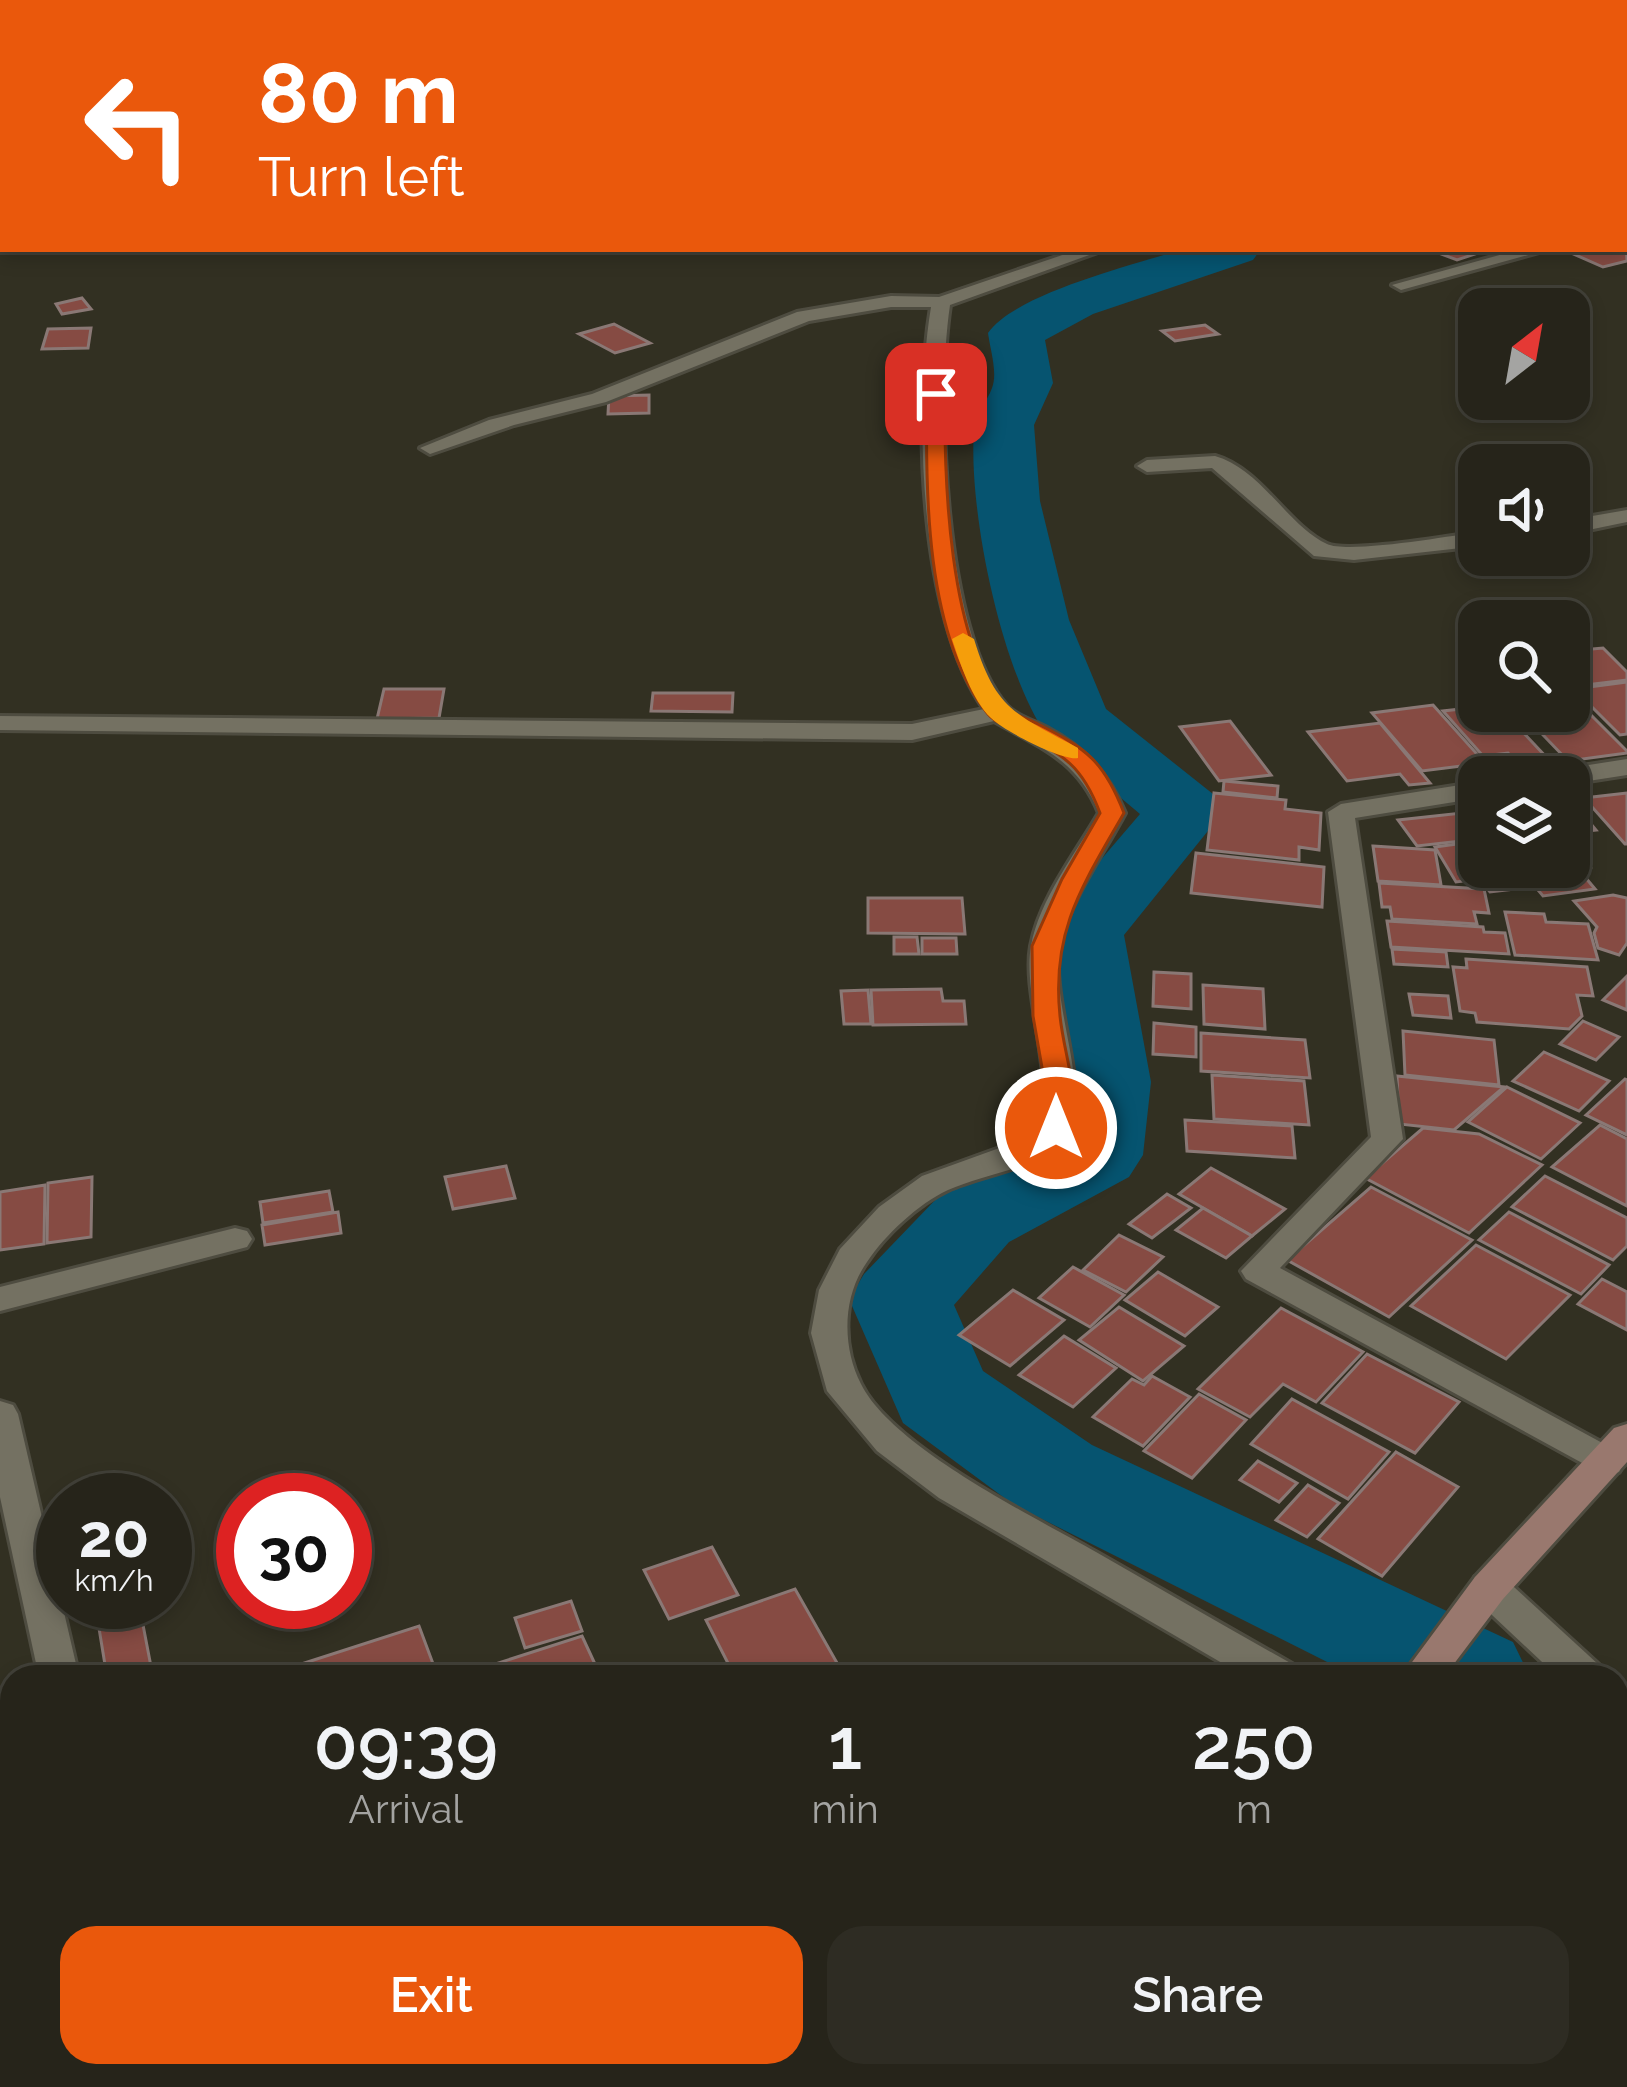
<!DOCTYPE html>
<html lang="en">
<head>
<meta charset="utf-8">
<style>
  :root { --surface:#26241a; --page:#2e2c23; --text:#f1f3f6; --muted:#a4a4a2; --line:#424139; --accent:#ea580c }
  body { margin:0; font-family:Raleway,sans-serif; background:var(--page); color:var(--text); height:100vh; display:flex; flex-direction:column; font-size:45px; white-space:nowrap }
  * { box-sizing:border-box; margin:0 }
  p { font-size:39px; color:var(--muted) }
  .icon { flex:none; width:66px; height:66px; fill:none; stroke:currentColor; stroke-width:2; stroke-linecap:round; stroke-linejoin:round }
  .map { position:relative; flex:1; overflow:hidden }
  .panel { position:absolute; left:0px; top:1665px; width:1629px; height:423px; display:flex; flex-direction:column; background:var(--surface); border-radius:36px 36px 0 0; box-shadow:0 6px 18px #0003,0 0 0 3px var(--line) }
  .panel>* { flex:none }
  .banner { position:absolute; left:0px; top:0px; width:1629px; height:252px; box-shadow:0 6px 18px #0003,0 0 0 3px var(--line); background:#ea580c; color:#fff; overflow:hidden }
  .needle { width:78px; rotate:31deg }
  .tools { position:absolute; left:1458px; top:288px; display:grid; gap:24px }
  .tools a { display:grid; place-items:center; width:132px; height:132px; border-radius:24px; background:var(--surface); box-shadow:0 6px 18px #0003,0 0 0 3px var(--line); font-size:60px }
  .speed { position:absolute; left:36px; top:1473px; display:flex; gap:24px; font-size:60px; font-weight:700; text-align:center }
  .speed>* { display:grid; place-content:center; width:156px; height:156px; border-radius:50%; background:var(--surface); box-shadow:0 6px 18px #0003,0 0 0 3px var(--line); line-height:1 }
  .speed small { font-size:30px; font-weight:400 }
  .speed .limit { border:18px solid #d22; background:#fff; color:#111 }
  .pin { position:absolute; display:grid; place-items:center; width:102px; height:102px; color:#fff; margin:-51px; border-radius:24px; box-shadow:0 6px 18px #0006 }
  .me { position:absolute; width:132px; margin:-66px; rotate:0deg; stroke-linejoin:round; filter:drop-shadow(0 0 9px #0008) }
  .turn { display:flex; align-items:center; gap:42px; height:252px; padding:0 60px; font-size:54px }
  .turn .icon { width:156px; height:156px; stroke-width:2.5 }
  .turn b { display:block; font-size:84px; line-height:102px }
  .eta { display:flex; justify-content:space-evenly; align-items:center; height:204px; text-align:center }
  .eta b { font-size:72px; font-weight:600; line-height:84px }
  .cta { display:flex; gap:24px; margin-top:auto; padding:24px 60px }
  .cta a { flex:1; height:138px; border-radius:36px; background:var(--accent); color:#fff; font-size:48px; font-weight:600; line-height:138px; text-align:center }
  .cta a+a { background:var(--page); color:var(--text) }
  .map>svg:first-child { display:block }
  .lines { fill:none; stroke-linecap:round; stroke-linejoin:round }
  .river { fill:#065470; fill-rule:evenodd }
  .building { fill:#864b43; stroke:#8a7875; stroke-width:3 }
  .lane-casing { stroke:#4e4c40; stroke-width:6 }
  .street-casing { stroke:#4e4c40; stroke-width:6 }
  .secondary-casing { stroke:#4e4c40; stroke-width:6 }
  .lane { fill:#747162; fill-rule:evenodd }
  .street { fill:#747162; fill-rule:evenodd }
  .secondary { fill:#99786e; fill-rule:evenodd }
  .route { fill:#ea580c; stroke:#983908; stroke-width:3 }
  .slow { fill:#f59e0b }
</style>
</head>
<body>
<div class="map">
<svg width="1627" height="2087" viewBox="0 0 1627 2087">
  <rect width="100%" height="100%" fill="#323022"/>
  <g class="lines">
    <!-- river -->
    <g class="river">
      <path d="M1391,0H1434L1389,3Z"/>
      <path d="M1183,249H1261L1253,260L1093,314L1045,340L1053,383L1034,425L1040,501L1069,620L1106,709L1213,794L1224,811L1124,935L1151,1082L1143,1155L1129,1177L1009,1242L954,1305L983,1371L1092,1445L1513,1642L1530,1677H1357L1014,1505L903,1423L849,1299L864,1274L939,1196L1050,1139L1059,1082L1039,932L1140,814L1047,736C1001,670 968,510 974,430C975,415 987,402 992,388C998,373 990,349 988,333C1016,293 1134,265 1183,249Z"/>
      <path d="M1617,1723L1627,1727V1838L1617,1834Z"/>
    </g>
  </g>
  <!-- building -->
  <g class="building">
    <path d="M1626,243L1627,261L1603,267L1562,249H1626Z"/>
    <path d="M1428,249H1490L1457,260Z"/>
    <path d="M82,298L91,309L62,314L56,304Z"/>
    <path d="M614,324L650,343L615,353L579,334Z"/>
    <path d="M1205,325L1218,334L1175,341L1162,331Z"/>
    <path d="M91,328L88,348L42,349L48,329Z"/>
    <path d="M649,395V413L608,414L609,396Z"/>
    <path d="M1569,638L1581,650L1603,648L1627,672V680L1569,687Z"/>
    <path d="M1627,682V734L1620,735L1574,689Z"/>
    <path d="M384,689H444L439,718L377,719Z"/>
    <path d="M653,693H733L732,712L651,711Z"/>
    <path d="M1569,693L1627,751V753L1568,761L1520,711H1569Z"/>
    <path d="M1433,705L1485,763L1422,771L1372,713Z"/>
    <path d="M1479,707V711H1503L1548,759L1518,763L1508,753L1483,756L1443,711Z"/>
    <path d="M1230,721L1271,775L1219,781L1180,727Z"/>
    <path d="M1380,723L1430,783L1409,785L1400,774L1347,781L1308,732Z"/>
    <path d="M1224,781L1278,786L1277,798L1223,792Z"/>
    <path d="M1214,793L1286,800L1285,809L1321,813L1319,850L1299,847V860L1207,850Z"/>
    <path d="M1627,793V844H1625L1584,798Z"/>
    <path d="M1572,801L1596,830L1578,832L1588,845L1572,847L1590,867L1527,875L1521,867H1569Z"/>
    <path d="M1471,812L1479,822V839L1417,846L1398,820Z"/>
    <path d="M1479,841V867H1506L1513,875L1456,882L1435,847Z"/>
    <path d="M1373,846L1435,850L1441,885L1378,881Z"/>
    <path d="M1196,853L1324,867L1322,907L1191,893Z"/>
    <path d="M1580,871L1595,889L1543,896L1528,878Z"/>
    <path d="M1523,875L1532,887L1490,892L1481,881Z"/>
    <path d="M1379,883L1484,889L1489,913L1474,912L1477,924L1392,919L1390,907H1382Z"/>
    <path d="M1613,895L1627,898V943L1619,955L1598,948L1594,933L1597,927L1574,901Z"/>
    <path d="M868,898H962L965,934L868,933Z"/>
    <path d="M1505,912L1544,914L1546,922L1588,924L1598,960L1515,955Z"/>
    <path d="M1387,921L1483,927L1484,932L1505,933L1509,954L1391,947Z"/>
    <path d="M894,937H917L919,954H894Z"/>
    <path d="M922,938H956L957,954H922Z"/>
    <path d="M1392,949L1446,952L1448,967L1394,964Z"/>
    <path d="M1466,959L1587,967L1593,996L1577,995L1582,1016L1569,1029L1477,1022L1475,1013L1460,1011L1453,967L1467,968Z"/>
    <path d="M1154,972L1191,974V1009L1153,1006Z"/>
    <path d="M1627,976V1010L1603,1000Z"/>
    <path d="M1203,985L1263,989L1265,1029L1204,1024Z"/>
    <path d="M941,989L943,1001H964L966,1024L873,1025L871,990Z"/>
    <path d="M868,990L871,1024H844L841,991Z"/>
    <path d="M1409,994L1448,996L1451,1018L1413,1015Z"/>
    <path d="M1583,1021L1619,1037L1596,1060L1560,1044Z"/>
    <path d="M1154,1023L1196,1027V1057L1153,1054Z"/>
    <path d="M1403,1031L1494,1040L1499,1085L1405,1075Z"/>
    <path d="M1201,1033L1305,1040L1310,1078L1201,1071Z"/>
    <path d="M1544,1052L1609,1081L1579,1111L1513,1081Z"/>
    <path d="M1212,1075L1304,1081L1309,1125L1214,1119Z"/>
    <path d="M1397,1076L1504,1087L1454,1130L1399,1124Z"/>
    <path d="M1625,1079L1627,1080V1135L1586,1115Z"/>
    <path d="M1507,1087L1580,1123L1541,1159L1468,1122Z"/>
    <path d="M1185,1120L1292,1126L1295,1158L1187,1151Z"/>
    <path d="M1600,1125L1627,1139V1206L1552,1167Z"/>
    <path d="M1423,1128L1479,1134L1542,1165L1469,1233L1365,1178Z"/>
    <path d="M506,1166L515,1198L453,1209L445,1177Z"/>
    <path d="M1211,1168L1285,1209L1252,1236L1179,1194Z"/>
    <path d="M1545,1176L1627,1218V1246L1613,1260L1512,1207Z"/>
    <path d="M92,1177L91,1237L47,1243L48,1183Z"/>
    <path d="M45,1185L44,1244L0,1250V1192Z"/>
    <path d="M1371,1187L1472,1240L1389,1317L1287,1260Z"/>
    <path d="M329,1191L333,1212L263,1223L260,1202Z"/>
    <path d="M1167,1194L1191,1208L1152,1238L1129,1224Z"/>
    <path d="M1203,1208L1252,1236L1226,1258L1176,1230Z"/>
    <path d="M338,1212L341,1233L265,1245L262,1225Z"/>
    <path d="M1509,1212L1609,1265L1581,1294L1479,1240Z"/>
    <path d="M1119,1235L1163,1257L1126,1292L1083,1270Z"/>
    <path d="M1476,1245L1570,1295L1506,1359L1411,1306Z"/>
    <path d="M1073,1267L1124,1295L1090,1327L1039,1298Z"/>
    <path d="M1158,1272L1218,1307L1185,1336L1125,1300Z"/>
    <path d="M1602,1279L1627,1292V1330L1578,1304Z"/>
    <path d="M1013,1290L1064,1320L1010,1366L959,1335Z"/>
    <path d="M1119,1307L1184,1346L1143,1381L1079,1340Z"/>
    <path d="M1281,1308L1363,1352L1316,1402L1283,1384L1250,1417L1198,1389Z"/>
    <path d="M1064,1336L1116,1368L1073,1407L1019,1375Z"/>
    <path d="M1367,1354L1459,1402L1415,1453L1322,1403Z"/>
    <path d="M1152,1376L1190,1397L1143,1446L1093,1417L1132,1379L1144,1385Z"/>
    <path d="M1199,1394L1246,1420L1192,1478L1144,1451Z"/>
    <path d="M1292,1399L1389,1452L1348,1499L1251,1444Z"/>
    <path d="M1396,1452L1458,1487L1382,1576L1318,1539Z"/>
    <path d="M1258,1461L1297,1483L1279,1502L1240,1480Z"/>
    <path d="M1308,1485L1339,1503L1307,1537L1276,1520Z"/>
    <path d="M712,1547L738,1595L669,1619L644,1570Z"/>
    <path d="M795,1589L845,1677H735L706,1620Z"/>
    <path d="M571,1601L582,1631L525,1648L515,1618Z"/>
    <path d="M139,1604L153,1677H107L97,1616Z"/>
    <path d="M419,1626L435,1669L411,1677H261Z"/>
    <path d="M582,1636L601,1677L461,1675Z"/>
    <path d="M12,1778V1933L0,1938V1781Z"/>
    <path d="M1617,1906L1627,1914V1981L1619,1991Z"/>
    <path d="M373,2076H444L448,2087H359L357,2083Z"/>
    <path d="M537,2076H716L721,2087H515Z"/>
    <path d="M1233,2076H1307L1322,2087H1224Z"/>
  </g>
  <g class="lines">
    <!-- lane casing -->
    <g class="lane-casing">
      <g id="lane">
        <path d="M1215,456C1261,469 1288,526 1327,544C1348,554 1450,536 1479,532V546L1354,560L1314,556L1212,468L1147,472L1137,466L1147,460Z"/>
        <path d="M1627,510V522L1569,534V520Z"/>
      </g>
    </g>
    <!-- street casing -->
    <g class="street-casing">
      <g id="street">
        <path d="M1359,0H1373L1357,3Z"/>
        <path d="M3,20V35L0,36V21Z"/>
        <path d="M1627,222V233H1626V222Z"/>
        <path d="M1080,249H1106L950,305C936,398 943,635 1007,706C1017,717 1034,721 1047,728C1085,748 1108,773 1125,813C1103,854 1071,898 1060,943C1048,996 1092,1094 1069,1132C1047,1168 984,1173 948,1190C918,1204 885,1235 867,1262C842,1297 842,1347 861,1384C892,1447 1034,1517 1096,1552C1162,1590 1228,1628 1294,1665L1300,1677H1246L939,1498L877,1451L827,1391L811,1333L819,1290L840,1249L879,1207L922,1176L1030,1137C1065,1099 1021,1000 1031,946C1039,900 1076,853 1099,813C1078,760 1040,747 994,721L912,740L0,730V716L912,724L984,709C920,617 913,416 931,307H891L809,321L606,402L514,425L430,454L420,448L489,420L592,394L797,312L891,296L939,297Z"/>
        <path d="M1521,249H1550L1401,290L1392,285Z"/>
        <path d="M1627,759V775L1569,784V777H1550L1563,769Z"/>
        <path d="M1479,782V798L1355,818L1403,1139L1280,1268L1619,1452L1624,1462L1619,1472L1606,1476L1246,1279L1241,1271L1371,1137L1328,812L1341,804Z"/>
        <path d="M235,1228L247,1231L252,1239L247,1247L0,1311V1287Z"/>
        <path d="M0,1401L13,1405L18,1414L79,1677H39L0,1497Z"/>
        <path d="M1489,1573L1503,1577L1599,1665L1605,1677H1558L1475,1599L1470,1588L1475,1577Z"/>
        <path d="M1617,1686L1627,1690V1728L1617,1725Z"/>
        <path d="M126,2076H172L174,2087H128Z"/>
        <path d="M880,2076H930L934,2087H885Z"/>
        <path d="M1387,2076H1444L1448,2087H1392Z"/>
      </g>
    </g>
    <!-- secondary casing -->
    <g class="secondary-casing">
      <g id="secondary">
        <path d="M1627,1424V1462L1503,1599L1444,1677H1401L1475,1577L1614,1428Z"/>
        <path d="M1053,2076H1105L1100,2087H1049Z"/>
      </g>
    </g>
    <!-- lane -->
    <use href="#lane" class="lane"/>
    <!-- street -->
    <use href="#street" class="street"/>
    <!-- secondary -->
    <use href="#secondary" class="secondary"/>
  </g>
  <!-- route -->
  <path class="route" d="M936,389L945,394C944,476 948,643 1006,707C1013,715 1028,719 1038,724C1087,749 1104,761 1124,813C1083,885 1051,930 1060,1016C1064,1055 1079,1089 1071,1128L1056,1137L1042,1128L1048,1102L1033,1016L1032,946L1062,879L1100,813C1082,765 1064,755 1019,733C1009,727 995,723 988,714C925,637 925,488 927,394Z"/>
  <!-- slow -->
  <path class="slow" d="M963,633L974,639C996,711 1016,714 1078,748V758C1062,761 1004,731 991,718C972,700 960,663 952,639Z"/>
</svg>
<div class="tools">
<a><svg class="needle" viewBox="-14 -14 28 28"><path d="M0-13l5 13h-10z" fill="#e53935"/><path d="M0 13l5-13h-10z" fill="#a4a4a2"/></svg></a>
<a><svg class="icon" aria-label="sound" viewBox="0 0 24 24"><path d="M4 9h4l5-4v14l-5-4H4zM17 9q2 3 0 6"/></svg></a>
<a><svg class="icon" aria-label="search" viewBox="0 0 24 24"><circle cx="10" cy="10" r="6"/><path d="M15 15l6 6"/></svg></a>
<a><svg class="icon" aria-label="layers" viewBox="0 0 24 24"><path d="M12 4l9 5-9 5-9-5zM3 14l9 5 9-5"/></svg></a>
</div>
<div class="speed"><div>20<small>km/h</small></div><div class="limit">30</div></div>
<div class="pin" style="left:936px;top:394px;background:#d93025"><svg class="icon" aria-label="arrive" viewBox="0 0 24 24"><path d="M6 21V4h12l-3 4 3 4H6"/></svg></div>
<svg class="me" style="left:1056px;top:1128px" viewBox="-20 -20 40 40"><circle r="17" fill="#ea580c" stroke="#fff" stroke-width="3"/><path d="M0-11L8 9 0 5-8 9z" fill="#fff"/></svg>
<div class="banner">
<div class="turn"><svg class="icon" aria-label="left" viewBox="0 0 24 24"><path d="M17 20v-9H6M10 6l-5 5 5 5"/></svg><div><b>80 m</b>Turn left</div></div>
</div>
<section class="panel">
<div class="eta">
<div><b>09:39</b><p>Arrival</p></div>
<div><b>1</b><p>min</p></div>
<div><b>250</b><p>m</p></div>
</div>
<div class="cta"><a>Exit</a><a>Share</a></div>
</section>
</div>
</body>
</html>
